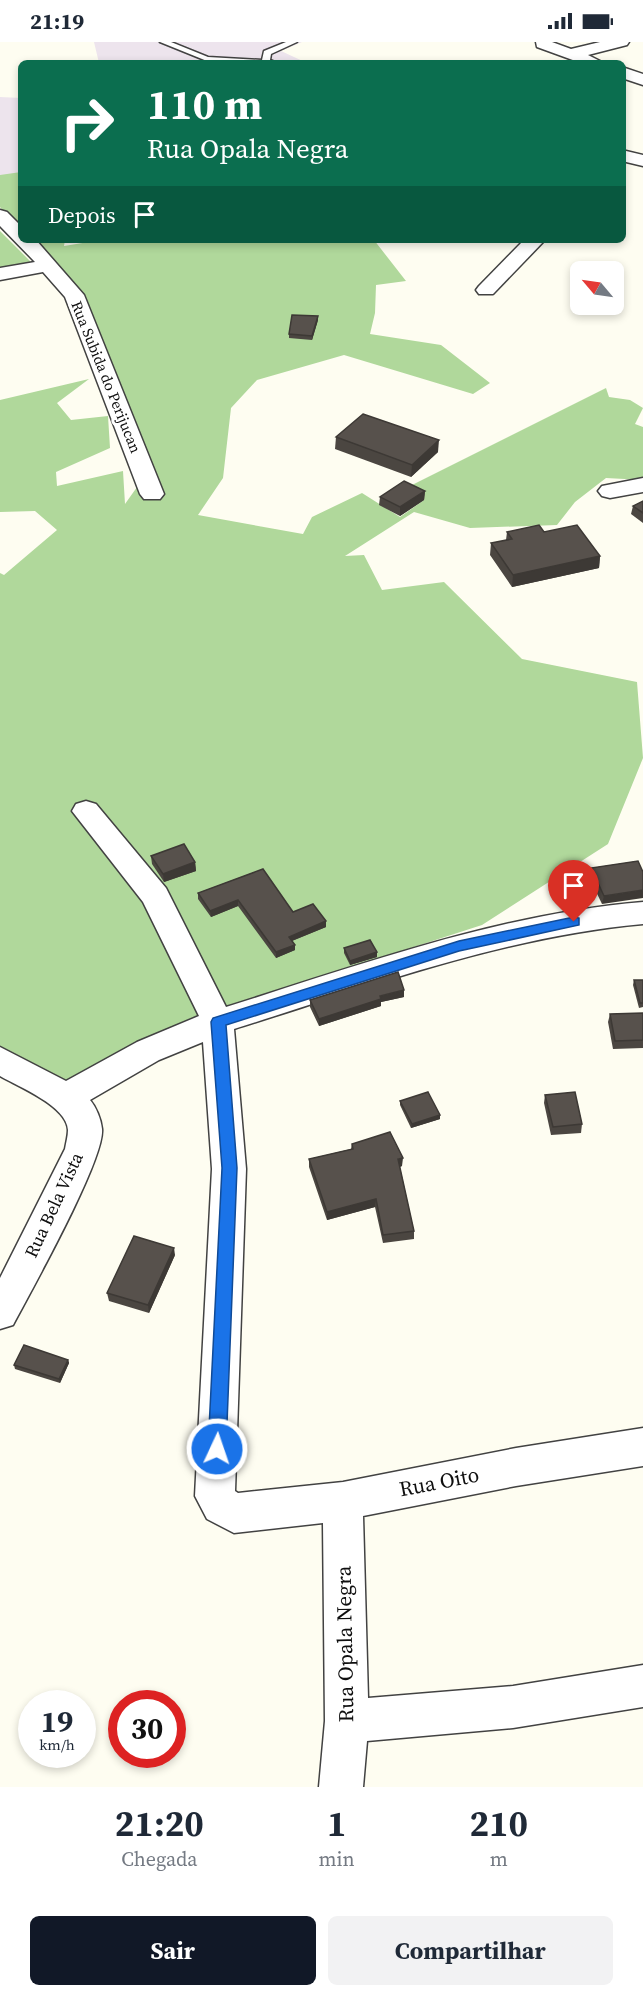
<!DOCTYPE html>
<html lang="pt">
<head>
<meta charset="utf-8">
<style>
  :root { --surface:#fff; --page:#f2f2f3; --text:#1f2937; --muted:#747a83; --accent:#111827 }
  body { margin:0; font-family:"Source Serif 4",serif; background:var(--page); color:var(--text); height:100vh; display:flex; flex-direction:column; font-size:22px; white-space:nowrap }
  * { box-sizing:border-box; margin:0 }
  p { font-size:20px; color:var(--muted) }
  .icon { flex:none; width:33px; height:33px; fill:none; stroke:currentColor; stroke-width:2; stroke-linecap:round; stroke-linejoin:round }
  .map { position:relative; height:1745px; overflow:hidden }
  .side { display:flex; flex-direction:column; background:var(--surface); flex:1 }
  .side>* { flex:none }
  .banner { position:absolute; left:18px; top:18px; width:608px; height:183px; border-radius:9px; box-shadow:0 3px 9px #0003; background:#0b6e4f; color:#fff; overflow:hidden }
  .needle { width:39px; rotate:299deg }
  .fabs { position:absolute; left:570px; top:219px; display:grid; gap:12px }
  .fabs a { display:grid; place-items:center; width:54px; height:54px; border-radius:9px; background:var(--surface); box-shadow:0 3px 9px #0003; font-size:30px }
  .speed { position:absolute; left:18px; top:1648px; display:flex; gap:12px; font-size:30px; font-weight:700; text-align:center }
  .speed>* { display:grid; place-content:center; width:78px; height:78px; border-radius:50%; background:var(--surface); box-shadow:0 3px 9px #0003; line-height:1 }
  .speed small { font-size:15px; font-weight:400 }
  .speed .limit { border:9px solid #d22; background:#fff; color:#111 }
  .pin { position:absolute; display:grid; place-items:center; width:51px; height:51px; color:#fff; margin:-62px -26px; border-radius:50% 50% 50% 0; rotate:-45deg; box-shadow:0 0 6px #0007 }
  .pin .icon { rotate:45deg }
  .me { position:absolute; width:66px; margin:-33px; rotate:3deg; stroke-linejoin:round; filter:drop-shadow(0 0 4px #0008) }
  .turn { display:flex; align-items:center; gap:21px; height:126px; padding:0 30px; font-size:27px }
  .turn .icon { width:78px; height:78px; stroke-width:2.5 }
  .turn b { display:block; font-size:42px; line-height:51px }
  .then { display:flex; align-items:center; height:57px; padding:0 30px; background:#0003; gap:12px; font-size:22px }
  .eta { display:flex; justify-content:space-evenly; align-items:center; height:102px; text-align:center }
  .eta b { font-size:36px; font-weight:700; line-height:42px }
  .action { display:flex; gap:12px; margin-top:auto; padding:12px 30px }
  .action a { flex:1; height:69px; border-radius:9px; background:var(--accent); color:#fff; font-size:24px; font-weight:700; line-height:69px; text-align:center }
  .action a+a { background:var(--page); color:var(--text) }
  .status { display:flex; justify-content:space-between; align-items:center; height:42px; padding:0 30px; background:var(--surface); direction:ltr }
  .status svg { height:16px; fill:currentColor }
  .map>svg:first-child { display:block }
  .industrial { fill:#ede4ed }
  .forest { fill:#b0d89b }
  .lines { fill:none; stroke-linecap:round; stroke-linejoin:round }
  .service-casing { stroke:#424242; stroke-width:3 }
  .minor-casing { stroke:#424242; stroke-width:3 }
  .service { fill:#fff; fill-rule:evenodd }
  .minor { fill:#fff; fill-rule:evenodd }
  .wall { fill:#4b4641 }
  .shaded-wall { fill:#3d3935 }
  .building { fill:#57514c; stroke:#3d3935; stroke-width:1.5 }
  .route { fill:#1a73e8; stroke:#114b97; stroke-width:1.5 }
  .labels { text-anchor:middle; stroke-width:6; stroke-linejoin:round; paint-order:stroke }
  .far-street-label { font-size:15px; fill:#0f0f0f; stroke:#fff }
  .street-label { font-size:18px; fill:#0f0f0f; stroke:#fff }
  .near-street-label { font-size:21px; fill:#0f0f0f; stroke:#fff }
</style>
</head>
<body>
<div class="status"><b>21:19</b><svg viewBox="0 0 49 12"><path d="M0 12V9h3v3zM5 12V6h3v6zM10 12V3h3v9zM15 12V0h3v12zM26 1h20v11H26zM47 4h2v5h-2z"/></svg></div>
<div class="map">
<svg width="643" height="1745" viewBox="0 0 643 1745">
  <rect width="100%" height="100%" fill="#fefdf1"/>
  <!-- industrial -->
  <g class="industrial">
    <path d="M94,0H302L281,9L307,21H99Z"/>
    <path d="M0,55L21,56V137L0,142Z"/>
  </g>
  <!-- forest -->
  <g class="forest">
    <path d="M21,130V191L0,165V133Z"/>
    <path d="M0,189L32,221L0,227Z"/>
    <path d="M26,198H65L64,204L101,198H374L406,239L376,243L375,271L370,292L441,303L490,341L473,352L344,313L257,338L231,366L223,436L198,473L303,492L312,475L362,451L400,475L424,458L404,447L606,346L609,355L630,358L643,366L635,382L643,385V438L606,436L575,460L557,483L470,486L414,470L345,514L364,513L382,548L444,540L522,617L637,640L643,716L608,802L482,883L200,974L151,994L66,1038L0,1009V531L4,533L57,488L35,469L0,470V358L89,337L57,361L71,378L108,374L110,406L56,430L57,444L123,429L125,462L152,424L74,253Z"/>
  </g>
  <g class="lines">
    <!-- service casing -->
    <g class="service-casing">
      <path id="service" d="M160,0H171L208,15L262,18L264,9L286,0H297L271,12L270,18L277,21L207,19Z"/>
    </g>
    <!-- minor casing -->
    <g class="minor-casing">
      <g id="minor">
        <path d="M536,0H552L571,7L600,0H629L627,3L588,13L604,21H581L537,5Z"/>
        <path d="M622,25L643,32V43L622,36Z"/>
        <path d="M622,108L643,113V124L622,119Z"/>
        <path d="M0,168L7,170L21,184V198H36L84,253L164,452L160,457H144L140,452L65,255L43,230L0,238V226L35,220L0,184Z"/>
        <path d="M524,198H545L493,252H479L476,248L479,244Z"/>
        <path d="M643,436V450L610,456L602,454L598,449L602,444Z"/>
        <path d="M86,759L96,762L166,846L226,965C363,922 500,872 643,860V882C502,895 368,945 234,987L246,1127L235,1449L238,1451L343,1440L516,1406L643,1386V1424L516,1444L363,1474L368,1656L513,1644L643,1623V1665L513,1686L367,1699L363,1745H319L325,1679L323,1481L234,1491L207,1477L195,1454L212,1127L203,1000L159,1018L90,1058C96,1065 101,1077 102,1087C105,1117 31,1249 13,1283L0,1287V1236L65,1107C66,1101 68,1094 68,1088C67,1064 19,1045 0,1034V1005L66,1039L137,1000L199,974L143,860L72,769L76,762Z"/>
      </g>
    </g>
    <!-- service -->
    <use href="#service" class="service"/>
    <!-- minor -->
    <use href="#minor" class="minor"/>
  </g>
  <!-- wall -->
  <g class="wall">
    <path d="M318,278L312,298L289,296V292Z"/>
    <path d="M336,395L438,410L411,435L335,407Z"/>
    <path d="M425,449L424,458L400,474L379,463L380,455Z"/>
    <path d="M643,459V481L631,472L633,464Z"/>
    <path d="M507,490H544L600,514L599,526L512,545L490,513L491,501L506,498Z"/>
    <path d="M151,814L195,820L196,829L164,840L152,822Z"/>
    <path d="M638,819L602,862L589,835L591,826Z"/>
    <path d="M263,827L293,870L326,879V885L292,899L295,908L276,916L238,864L211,875L198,857V851Z"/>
    <path d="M344,906L377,915L350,923L344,911Z"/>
    <path d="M634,938H643V965L639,966L633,943Z"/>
    <path d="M404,955L381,960V964L319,984L310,965V958Z"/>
    <path d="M643,971V1006L613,1007L608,980L610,972Z"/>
    <path d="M545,1053L582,1082L581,1091L551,1093L544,1061Z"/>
    <path d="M400,1059L440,1077L411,1086L400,1063Z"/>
    <path d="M352,1102L402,1124L400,1125L414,1189V1197L383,1201L375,1165L327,1178L309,1125V1117L351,1107Z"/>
    <path d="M175,1213L149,1271L109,1259L107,1251Z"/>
    <path d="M68,1318L69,1321L60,1341L15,1327L14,1323Z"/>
  </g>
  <!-- shaded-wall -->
  <g class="shaded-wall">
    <path d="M318,274V278L312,298V294Z"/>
    <path d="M439,398L438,410L411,435L412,423Z"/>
    <path d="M425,449L424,458L400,474V465Z"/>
    <path d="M600,514L599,526L512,545L513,533Z"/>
    <path d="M195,820L196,829L164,840L163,832Z"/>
    <path d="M643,848V856L602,862L604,854Z"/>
    <path d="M238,858V864L211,875L210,869Z"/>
    <path d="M326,879V885L289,900V895Z"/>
    <path d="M295,903V908L276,916V910Z"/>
    <path d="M377,910V915L350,923V919Z"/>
    <path d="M404,948V955L381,960V964L319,984V977L380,954Z"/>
    <path d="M440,1073V1077L411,1086L412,1082Z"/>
    <path d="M403,1116L402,1124L398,1125V1117Z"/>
    <path d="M376,1157L375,1165L327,1178V1170Z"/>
    <path d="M174,1206L175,1213L149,1271L148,1263Z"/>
    <path d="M68,1318L69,1321L60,1341L59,1337Z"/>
  </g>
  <!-- building -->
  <g class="building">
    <path d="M292,273L318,274L312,294L289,292Z"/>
    <path d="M363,372L439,398L412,423L336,395Z"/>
    <path d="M404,439L425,449L400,465L380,455Z"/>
    <path d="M643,459V471L633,464Z"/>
    <path d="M539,483L544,490L577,483L600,514L513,533L491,501L512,497L507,490Z"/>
    <path d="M184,802L195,820L163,832L151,814Z"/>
    <path d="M638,819L643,830V848L604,854L591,826Z"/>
    <path d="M263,827L293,870L313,862L326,879L289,895L295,903L276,910L238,858L210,869L198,851Z"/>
    <path d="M370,898L377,910L350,919L344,906Z"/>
    <path d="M398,930L404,948L380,954L381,957L319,977L310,958Z"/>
    <path d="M634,938H643V961H640Z"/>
    <path d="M643,971V998L615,999L610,972Z"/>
    <path d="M428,1050L440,1073L412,1082L400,1059Z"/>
    <path d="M575,1050L582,1082L553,1085L545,1053Z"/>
    <path d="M390,1090L403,1116L398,1117L414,1189L383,1193L376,1157L327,1170L309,1117L353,1107L352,1102Z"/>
    <path d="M134,1194L174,1206L148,1263L107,1251Z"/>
    <path d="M24,1303L68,1318L59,1337L14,1323Z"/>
  </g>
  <!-- route -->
  <path class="route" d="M574,875L579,876V883L459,909L226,983L237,1126L226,1407L223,1413L217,1416L211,1413L208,1407L222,1126L211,980L213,976L459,899Z"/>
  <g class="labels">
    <!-- far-street labels -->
    <g class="far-street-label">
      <text transform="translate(106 335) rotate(68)" y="5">Rua Subida do Perijucan</text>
    </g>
    <!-- street labels -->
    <g class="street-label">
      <text transform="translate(54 1163) rotate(-65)" y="6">Rua Bela Vista</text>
    </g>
    <!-- near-street labels -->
    <g class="near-street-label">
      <text transform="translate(439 1440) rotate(-11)" y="7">Rua Oito</text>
      <text transform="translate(345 1602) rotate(-91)" y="7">Rua Opala Negra</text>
    </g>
  </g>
</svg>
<div class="fabs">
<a><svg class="needle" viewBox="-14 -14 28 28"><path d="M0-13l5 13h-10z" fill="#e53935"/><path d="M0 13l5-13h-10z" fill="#747a83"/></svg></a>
</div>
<div class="speed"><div>19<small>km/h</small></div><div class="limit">30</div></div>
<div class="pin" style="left:574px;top:880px;background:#d93025"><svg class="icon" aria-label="arrive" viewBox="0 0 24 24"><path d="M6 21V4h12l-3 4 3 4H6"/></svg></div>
<svg class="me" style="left:217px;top:1407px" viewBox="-20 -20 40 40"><circle r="17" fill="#1a73e8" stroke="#fff" stroke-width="3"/><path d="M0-11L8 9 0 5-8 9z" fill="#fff"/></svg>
<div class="banner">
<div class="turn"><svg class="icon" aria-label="right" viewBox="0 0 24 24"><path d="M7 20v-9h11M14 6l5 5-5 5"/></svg><div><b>110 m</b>Rua Opala Negra</div></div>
<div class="then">Depois<svg class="icon" aria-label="arrive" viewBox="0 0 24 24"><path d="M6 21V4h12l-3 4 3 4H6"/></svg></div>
</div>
</div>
<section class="side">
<div class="eta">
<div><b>21:20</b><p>Chegada</p></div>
<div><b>1</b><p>min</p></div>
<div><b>210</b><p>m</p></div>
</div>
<div class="action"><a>Sair</a><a>Compartilhar</a></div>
</section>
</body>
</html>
